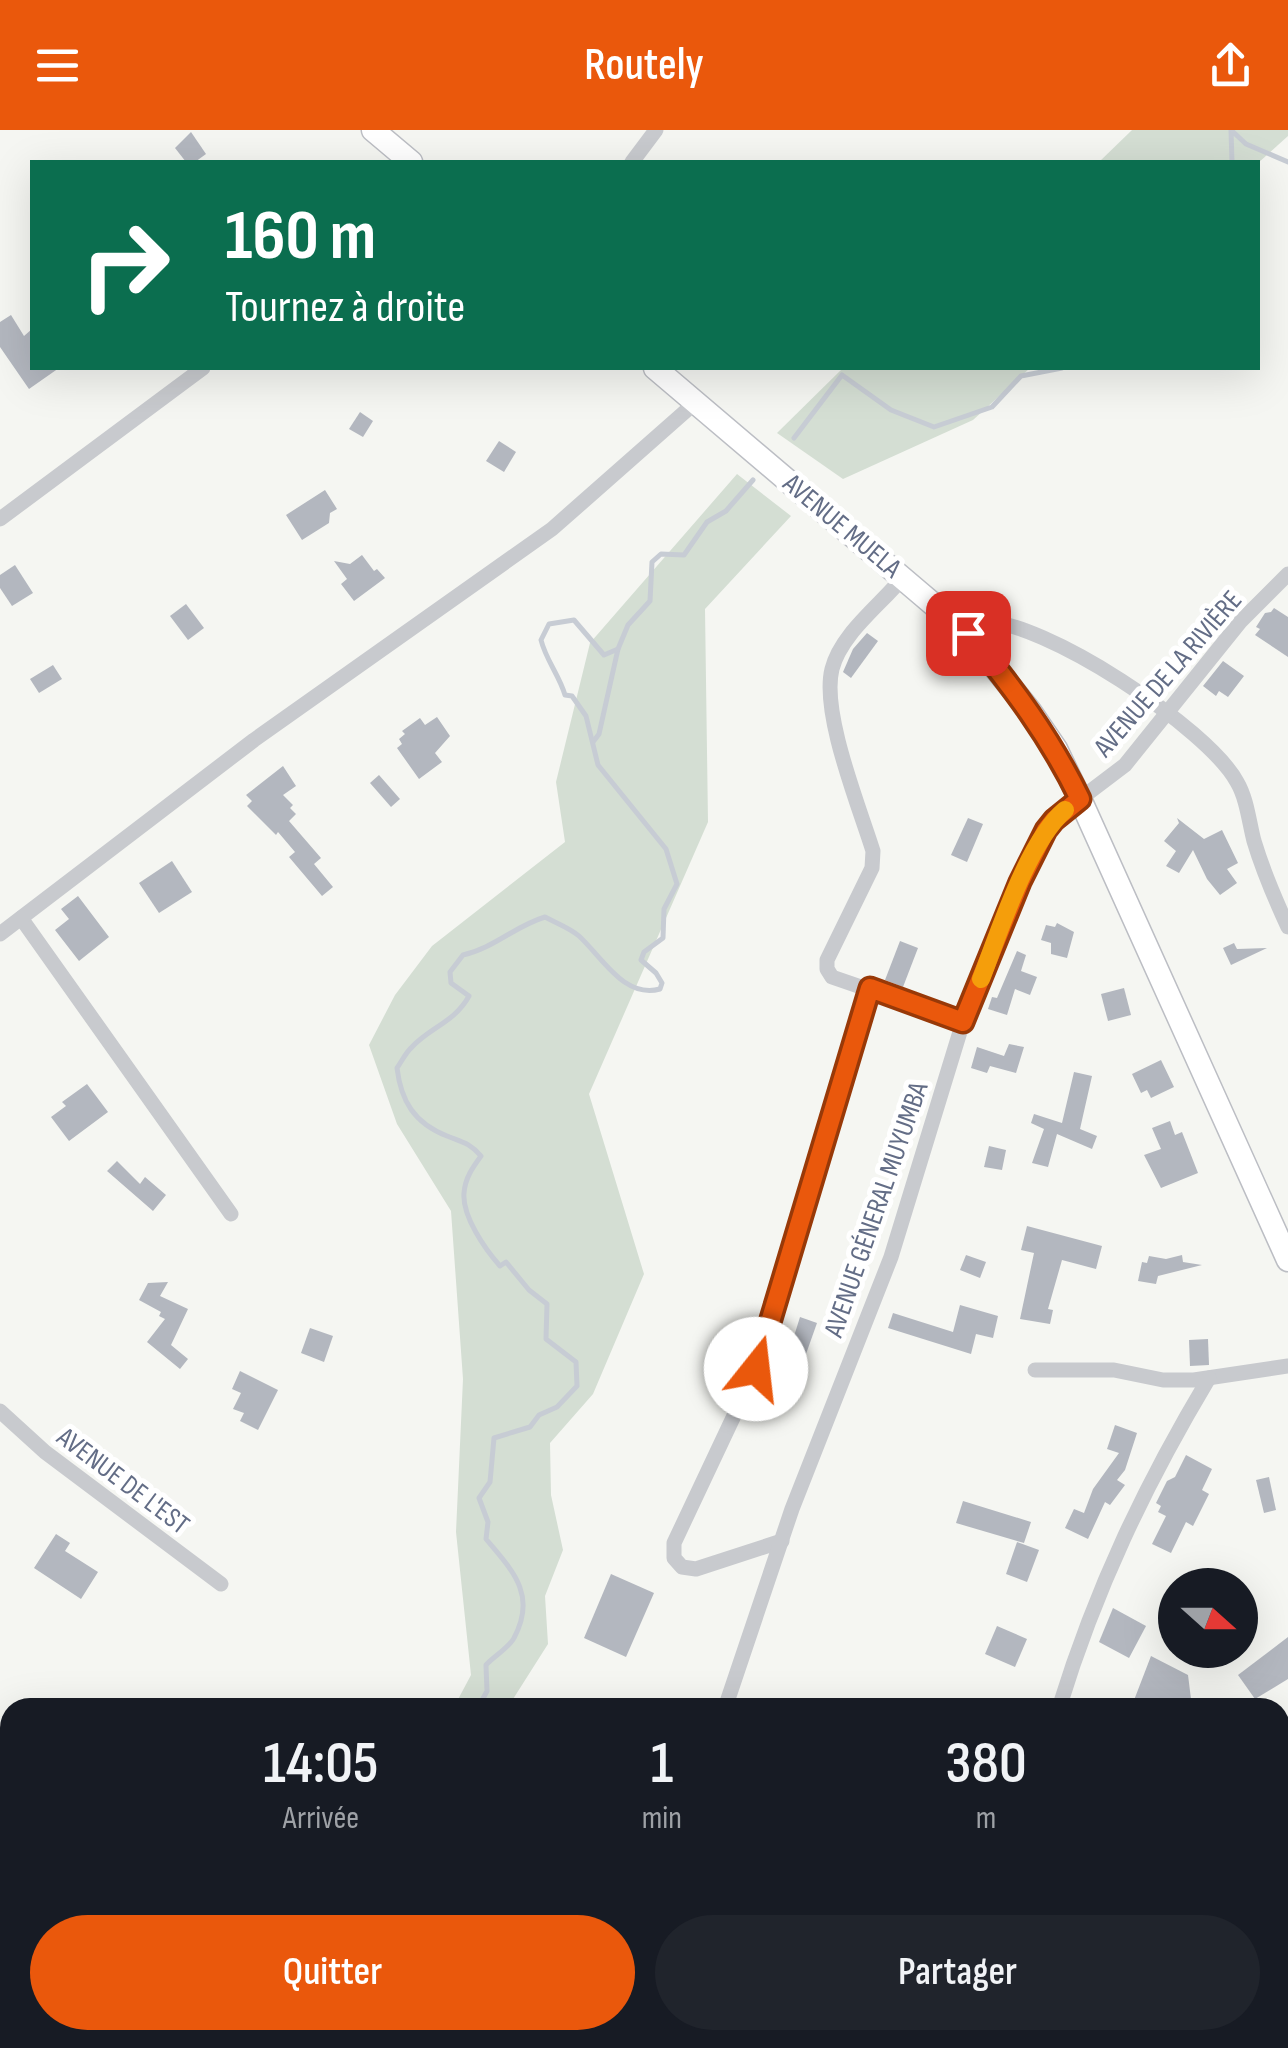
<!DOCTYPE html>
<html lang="fr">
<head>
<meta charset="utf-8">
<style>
  :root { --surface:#171b24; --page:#20242c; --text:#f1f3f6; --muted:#9ea1a6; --accent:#ea580c }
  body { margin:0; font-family:"Sofia Sans Condensed",sans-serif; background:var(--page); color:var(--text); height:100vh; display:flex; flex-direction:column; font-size:38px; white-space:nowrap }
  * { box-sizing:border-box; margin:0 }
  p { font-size:32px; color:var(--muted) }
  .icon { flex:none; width:55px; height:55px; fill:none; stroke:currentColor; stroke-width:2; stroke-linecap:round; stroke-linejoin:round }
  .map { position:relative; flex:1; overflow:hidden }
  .details { position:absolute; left:0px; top:1568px; width:1290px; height:352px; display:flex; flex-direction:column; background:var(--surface); border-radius:30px 30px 0 0; box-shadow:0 10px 40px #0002 }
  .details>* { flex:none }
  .hud { position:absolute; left:30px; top:30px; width:1230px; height:210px; border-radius:0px; box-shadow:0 10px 40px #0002; background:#0b6e4f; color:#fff; overflow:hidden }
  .needle { width:65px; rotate:111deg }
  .buttons { position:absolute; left:1158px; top:1438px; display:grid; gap:20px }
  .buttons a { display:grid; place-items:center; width:100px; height:100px; border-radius:50%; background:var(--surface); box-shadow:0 10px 40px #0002; font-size:50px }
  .pin { position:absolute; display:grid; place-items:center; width:85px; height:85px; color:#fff; margin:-42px; border-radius:20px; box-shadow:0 5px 15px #0006 }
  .me { position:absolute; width:110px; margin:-55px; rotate:16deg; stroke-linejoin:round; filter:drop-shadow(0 0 8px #0008) }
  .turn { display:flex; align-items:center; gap:35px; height:210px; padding:0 30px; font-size:45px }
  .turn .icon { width:130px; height:130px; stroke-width:2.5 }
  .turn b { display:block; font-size:70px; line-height:85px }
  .eta { display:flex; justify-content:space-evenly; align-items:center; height:170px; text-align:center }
  .eta b { font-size:60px; font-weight:600; line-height:70px }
  .button { display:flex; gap:20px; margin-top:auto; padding:20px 30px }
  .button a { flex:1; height:115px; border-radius:60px; background:var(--accent); color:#fff; font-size:40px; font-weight:600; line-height:115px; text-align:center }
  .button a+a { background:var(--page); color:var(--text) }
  header { display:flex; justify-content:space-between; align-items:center; height:130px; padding:0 30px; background:var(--accent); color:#fff; font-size:45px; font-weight:600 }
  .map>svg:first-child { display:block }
  .green { fill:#d4ded3 }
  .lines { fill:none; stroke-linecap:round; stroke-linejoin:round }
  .stream { stroke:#c7ccd4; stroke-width:5 }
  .building { fill:#b3b7bf }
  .secondary-casing { stroke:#bcbec4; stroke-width:25 }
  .street { stroke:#c8cace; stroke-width:15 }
  .secondary { stroke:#fff; stroke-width:22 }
  .route-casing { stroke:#983908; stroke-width:25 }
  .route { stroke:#ea580c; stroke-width:18 }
  .slow { stroke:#f59e0b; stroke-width:18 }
  .labels { text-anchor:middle; stroke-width:10; stroke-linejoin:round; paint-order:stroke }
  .street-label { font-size:28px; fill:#636d86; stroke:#fff }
</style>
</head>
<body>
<header><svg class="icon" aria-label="menu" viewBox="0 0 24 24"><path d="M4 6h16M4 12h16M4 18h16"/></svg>Routely<svg class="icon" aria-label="share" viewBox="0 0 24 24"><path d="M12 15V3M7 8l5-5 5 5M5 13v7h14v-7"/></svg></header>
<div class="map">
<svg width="1288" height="1918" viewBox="0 0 1288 1918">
  <rect width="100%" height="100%" fill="#f5f6f2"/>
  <!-- green -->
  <g class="green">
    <path d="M1132,0H1288V6L1258,33L1099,32Z"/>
    <path d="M843,238H1030L973,290L843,349L777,303Z"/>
    <path d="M737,344L791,386L705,479L708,692L589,964L644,1144L593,1264L550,1313L551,1365L563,1420L545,1466L548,1514L508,1577H454L471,1545L456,1402L463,1249L451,1081L397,994L369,915L395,865L432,816L565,712L556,652L590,513Z"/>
    <path d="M1288,1597V1918H941L950,1910H1280V1605Z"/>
    <path d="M17,1910H374L368,1918H2Z"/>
  </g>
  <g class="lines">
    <!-- stream -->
    <g class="stream">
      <path d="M1232,32L1231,0L1246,14L1288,32"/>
      <path d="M794,308L842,245L891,280L934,297L992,277L1021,246L1062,238"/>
      <path d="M593,612L599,604L618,519"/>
      <path d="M478,1578L487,1561L486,1535C494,1526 509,1518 514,1508C537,1465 513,1441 486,1409L488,1392L479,1368L490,1352L494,1308L530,1297L539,1285L557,1277L577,1256L576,1232L546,1209L547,1174L529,1160L506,1132L500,1136C485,1119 462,1086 464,1063C465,1048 473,1037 481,1026C470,1013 462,1012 447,1006C414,993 401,971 397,938C402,931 406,922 412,917C429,898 455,892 469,866L451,853L450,842L463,825C494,818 515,796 545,787C556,793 570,798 579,806C602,827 624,869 660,859L662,853L656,843L641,830L644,822L663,808L664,779L677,754L666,719L598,635L586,586L572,566L565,565C559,545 546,530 541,510L549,494L574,490L604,525L618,519L628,495L650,471L652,432L661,424L684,425L707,392L726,381L753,350"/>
      <path d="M232,1910H256"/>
      <path d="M288,1910L294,1918"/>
      <path d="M102,1918L113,1910"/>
      <path d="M314,1918L318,1915L330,1918"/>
      <path d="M343,1918L348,1917L350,1910"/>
    </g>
  </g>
  <!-- building -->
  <g class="building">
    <path d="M191,2L206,24L195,32H186L175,18Z"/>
    <path d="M11,185L24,206L32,199V238H59L29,259L0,217V192Z"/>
    <path d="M360,282L373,291L363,307L349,299Z"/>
    <path d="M499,311L516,322L504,342L486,331Z"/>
    <path d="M325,360L337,379L330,383L329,393L302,410L286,385Z"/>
    <path d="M362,425L374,441L377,439L385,448L354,471L341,454L347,449L334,431L350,434Z"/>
    <path d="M15,435L33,463L12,476L0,458V445Z"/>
    <path d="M186,474L204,498L188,510L170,486Z"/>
    <path d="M1274,478L1288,487V527L1255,505L1260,499L1256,497L1265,483L1271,482Z"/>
    <path d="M867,503L878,511L851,548L843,542L853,519Z"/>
    <path d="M1223,531L1244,546L1228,567L1219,561L1216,566L1203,556Z"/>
    <path d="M53,535L62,549L39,563L30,549Z"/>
    <path d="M437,587L450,606L435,623L442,632L419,649L397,618L402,614L399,609L405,604L402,601L420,588L425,595Z"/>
    <path d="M283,636L296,656L283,665L293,675L290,678L296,684L289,691L321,728L314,734L333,757L322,766L289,727L295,722L278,702L276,705L247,676L252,671L246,665Z"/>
    <path d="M379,645L400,669L391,677L370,653Z"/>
    <path d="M968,688L983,694L967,732L951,725Z"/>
    <path d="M1177,688L1204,709L1222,700L1238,733L1227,739L1237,753L1220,765L1207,749L1193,720L1179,743L1166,736L1176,721L1164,711L1179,693Z"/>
    <path d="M172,731L192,762L159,783L139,753Z"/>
    <path d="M78,766L109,807L79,831L55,800L69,789L61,779Z"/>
    <path d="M1057,793L1074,802L1067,828L1051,824V813L1041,810L1046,795L1055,797Z"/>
    <path d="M900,811L918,818L903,857L885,850Z"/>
    <path d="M1234,813L1237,819L1267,818L1231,835L1223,818Z"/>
    <path d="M1017,821L1026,825L1021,841L1037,847L1030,865L1015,859L1007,885L988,879L992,867L997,868Z"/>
    <path d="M1124,858L1131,885L1108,891L1101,864Z"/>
    <path d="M1009,914L1024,917L1016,943L990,936L987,943L971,938L977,917L1004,926Z"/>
    <path d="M1161,930L1174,957L1151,968L1147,960L1141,963L1132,944Z"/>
    <path d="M1074,942L1092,946L1080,999L1097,1006L1092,1019L1057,1004L1048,1037L1032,1033L1044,999L1031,993L1034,984L1062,993Z"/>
    <path d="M87,954L108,982L69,1011L51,987L66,976L62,972Z"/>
    <path d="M1170,991L1175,1005L1182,1002L1198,1043L1161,1058L1144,1025L1161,1019L1152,998Z"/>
    <path d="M989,1016L1006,1020L1002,1040L984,1037Z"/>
    <path d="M117,1031L140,1054L145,1047L166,1065L153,1081L107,1041Z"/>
    <path d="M1027,1096L1102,1116L1096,1139L1062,1130L1048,1179L1053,1180L1050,1194L1020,1189L1034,1123L1021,1120Z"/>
    <path d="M966,1125L986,1132L980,1148L960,1140Z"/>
    <path d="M1182,1125L1183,1132L1202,1135L1158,1146L1156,1154L1138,1151L1142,1132L1147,1133L1149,1126L1166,1129Z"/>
    <path d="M168,1152L160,1166L188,1179L171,1215L188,1229L180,1239L147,1212L165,1189L159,1186L161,1182L139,1170L148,1153Z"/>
    <path d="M960,1175L998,1186L993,1208L976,1204L971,1224L888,1198L893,1183L953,1202Z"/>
    <path d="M800,1187L817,1193L806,1224L790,1219Z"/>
    <path d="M310,1198L333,1206L324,1232L301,1223Z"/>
    <path d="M1208,1209L1209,1235L1190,1236L1189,1210Z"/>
    <path d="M240,1241L278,1260L258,1300L240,1291L244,1283L233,1279L241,1263L232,1259Z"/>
    <path d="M1115,1295L1137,1303L1125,1340L1117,1350L1125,1355L1110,1375L1105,1372L1088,1409L1065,1398L1074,1379L1084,1383L1093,1359L1119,1323L1107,1319Z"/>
    <path d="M1186,1325L1212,1339L1202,1360L1209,1364L1193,1396L1186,1392L1171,1423L1152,1414L1166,1386L1158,1382L1161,1376L1156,1373L1167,1351L1175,1347Z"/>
    <path d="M1269,1347L1276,1380L1264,1383L1256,1350Z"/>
    <path d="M963,1371L1031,1392L1024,1413L956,1393Z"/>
    <path d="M56,1404L70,1413L65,1421L98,1442L81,1469L34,1438Z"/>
    <path d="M1017,1412L1039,1420L1027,1452L1006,1444Z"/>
    <path d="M611,1444L654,1463L626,1527L584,1508Z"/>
    <path d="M1113,1478L1146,1496L1129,1528L1099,1512Z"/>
    <path d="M997,1496L1027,1509L1015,1537L985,1524Z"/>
    <path d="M1288,1507V1549L1255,1569L1238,1545Z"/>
    <path d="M1151,1526L1188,1545L1191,1569L1183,1570L1179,1578H1131Z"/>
  </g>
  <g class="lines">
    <!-- secondary casing -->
    <g class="secondary-casing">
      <g id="secondary">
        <path d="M373,0L411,32"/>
        <path d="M655,238L967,503L1030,581L1056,619L1080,669L1288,1130"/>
      </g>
    </g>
    <!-- street -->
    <g class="street">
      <path d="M632,32L656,0"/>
      <path d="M0,389L203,238"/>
      <path d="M904,446C882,474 841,503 832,539C821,583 859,676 873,721L872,738L827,830V839L832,847L963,892"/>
      <path d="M967,503L981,491C1042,489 1208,598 1237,652C1247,669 1249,692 1254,711C1263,741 1275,769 1288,797"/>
      <path d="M21,788L231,1084"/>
      <path d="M0,804L254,610L552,399L696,272"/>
      <path d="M1035,1240H1114L1163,1250H1194L1288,1236"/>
      <path d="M0,1281L45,1322L221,1454"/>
      <path d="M782,1411L696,1439L682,1437L674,1428V1413L756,1239L870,858"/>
      <path d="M725,1578L792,1379L891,1127L963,892L1021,752L1046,700L1063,682L1125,635L1240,492L1288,444"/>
      <path d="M1059,1578C1096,1458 1145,1355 1209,1248"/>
      <path d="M0,1642L10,1647"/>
      <path d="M514,1918L520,1910"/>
    </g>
    <!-- secondary -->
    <use href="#secondary" class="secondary"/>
  </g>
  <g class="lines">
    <!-- route casing -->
    <g class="route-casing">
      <path id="route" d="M756,1239L870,858L963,892L1020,752L1046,700L1054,690L1080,669C1050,607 1012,556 968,503"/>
    </g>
    <!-- route -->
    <use href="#route" class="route"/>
    <!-- slow -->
    <path class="slow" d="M981,849C999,803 1028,711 1065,680"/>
  </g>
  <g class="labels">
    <!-- street labels -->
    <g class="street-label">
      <text transform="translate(843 395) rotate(40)" y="10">AVENUE MUELA</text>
      <text transform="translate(1167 543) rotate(-49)" y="10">AVENUE DE LA RIVIÈRE</text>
      <text transform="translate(875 1079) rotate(-71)" y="10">AVENUE GÉNERAL MUYUMBA</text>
      <text transform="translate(124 1350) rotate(37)" y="10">AVENUE DE L'EST</text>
    </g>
  </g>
</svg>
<div class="buttons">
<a><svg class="needle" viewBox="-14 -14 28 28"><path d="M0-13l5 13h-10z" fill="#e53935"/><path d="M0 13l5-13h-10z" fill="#9ea1a6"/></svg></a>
</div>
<div class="pin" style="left:968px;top:503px;background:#d93025"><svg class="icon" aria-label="arrive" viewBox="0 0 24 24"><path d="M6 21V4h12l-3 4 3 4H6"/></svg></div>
<svg class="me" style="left:756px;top:1239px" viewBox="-20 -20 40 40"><circle r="19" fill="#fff"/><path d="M0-13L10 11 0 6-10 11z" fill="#ea580c"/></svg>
<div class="hud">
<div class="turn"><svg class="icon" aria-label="right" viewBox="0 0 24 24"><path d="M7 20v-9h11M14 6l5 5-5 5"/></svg><div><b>160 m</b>Tournez à droite</div></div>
</div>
<section class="details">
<div class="eta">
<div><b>14:05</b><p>Arrivée</p></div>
<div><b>1</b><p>min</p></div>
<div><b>380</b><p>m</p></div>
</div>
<div class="button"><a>Quitter</a><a>Partager</a></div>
</section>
</div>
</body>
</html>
